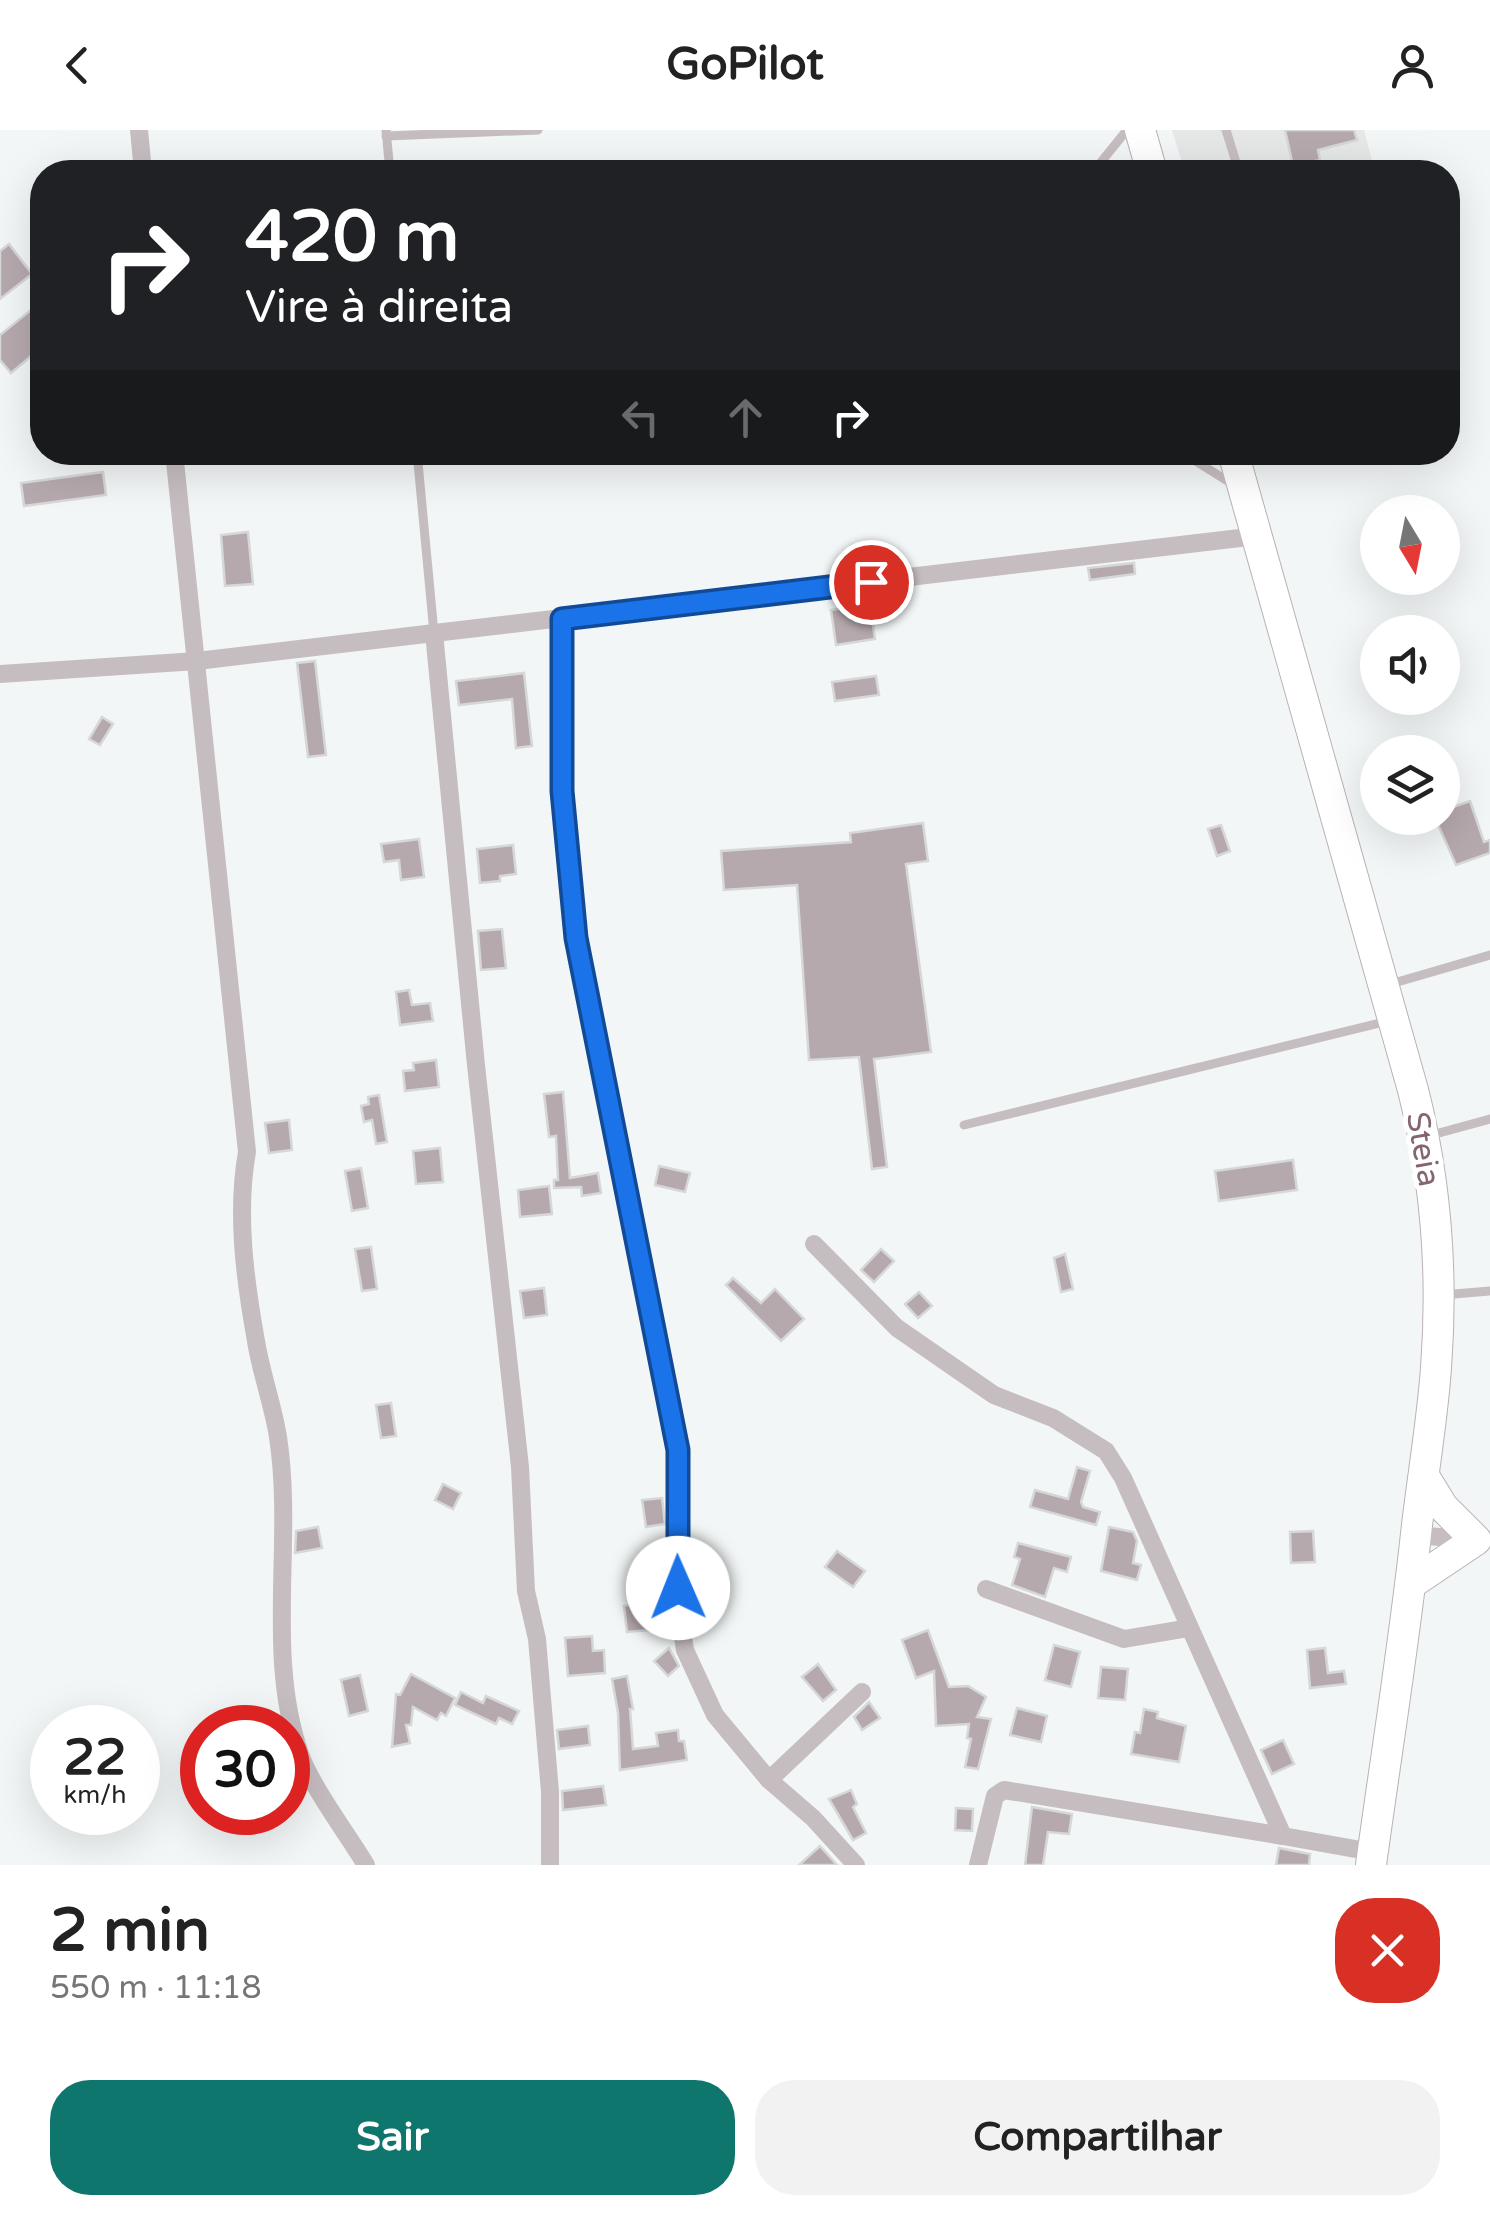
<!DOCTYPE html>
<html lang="pt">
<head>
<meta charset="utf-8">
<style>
  :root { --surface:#fff; --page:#f2f2f2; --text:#222; --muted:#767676; --accent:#0f766e }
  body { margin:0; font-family:"Varela Round",sans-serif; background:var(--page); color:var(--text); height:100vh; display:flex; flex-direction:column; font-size:38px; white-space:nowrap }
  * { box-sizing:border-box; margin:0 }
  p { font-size:32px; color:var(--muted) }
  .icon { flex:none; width:55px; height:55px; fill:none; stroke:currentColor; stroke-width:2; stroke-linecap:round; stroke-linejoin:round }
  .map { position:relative; height:1735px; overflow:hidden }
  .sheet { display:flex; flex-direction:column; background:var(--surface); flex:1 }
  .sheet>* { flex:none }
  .guide { position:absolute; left:30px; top:30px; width:1430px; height:305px; border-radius:40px; box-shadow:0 10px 40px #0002; background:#202124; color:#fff; overflow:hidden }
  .needle { width:65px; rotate:170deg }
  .buttons { position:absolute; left:1360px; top:365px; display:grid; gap:20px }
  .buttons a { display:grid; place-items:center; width:100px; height:100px; border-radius:50%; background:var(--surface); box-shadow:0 10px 40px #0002; font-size:50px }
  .speed { position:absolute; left:30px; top:1575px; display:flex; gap:20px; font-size:50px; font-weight:700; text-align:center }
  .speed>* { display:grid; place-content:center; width:130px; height:130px; border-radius:50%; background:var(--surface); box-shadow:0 10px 40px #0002; line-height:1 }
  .speed small { font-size:25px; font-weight:400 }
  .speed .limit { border:15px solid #d22; background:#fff; color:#111 }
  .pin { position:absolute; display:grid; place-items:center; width:85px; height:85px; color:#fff; margin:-42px; border:5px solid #fff; border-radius:50%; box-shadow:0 2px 10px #0007 }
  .me { position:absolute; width:110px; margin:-55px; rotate:359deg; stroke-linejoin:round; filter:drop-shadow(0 0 8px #0008) }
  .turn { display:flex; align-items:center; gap:35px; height:210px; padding:0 50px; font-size:45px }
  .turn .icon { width:130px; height:130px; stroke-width:2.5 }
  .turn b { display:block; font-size:70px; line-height:85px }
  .lanes { display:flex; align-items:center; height:95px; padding:0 50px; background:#0003; justify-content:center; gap:50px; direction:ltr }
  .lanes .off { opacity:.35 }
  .round { display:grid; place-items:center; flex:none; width:105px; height:105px; border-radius:40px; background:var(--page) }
  .head { display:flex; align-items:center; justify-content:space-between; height:170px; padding:0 50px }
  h1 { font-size:60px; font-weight:800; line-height:75px }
  .primary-button { display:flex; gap:20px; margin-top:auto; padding:20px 50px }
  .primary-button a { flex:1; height:115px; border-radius:40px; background:var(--accent); color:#fff; font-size:40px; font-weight:800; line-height:115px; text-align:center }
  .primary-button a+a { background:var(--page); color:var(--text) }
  header { display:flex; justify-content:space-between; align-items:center; height:130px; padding:0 50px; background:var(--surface); font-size:45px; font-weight:800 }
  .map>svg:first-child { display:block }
  .built { fill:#e6e7e7 }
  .building { fill:#b6a9ae; stroke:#d6d7d8; stroke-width:2.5 }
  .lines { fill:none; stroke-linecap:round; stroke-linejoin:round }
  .primary-casing { stroke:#bab1b4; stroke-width:32 }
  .lane { stroke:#c6bdc0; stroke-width:9 }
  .street { stroke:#c6bdc0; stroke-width:18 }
  .primary { stroke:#fff; stroke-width:30 }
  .route-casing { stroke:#114b97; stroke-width:25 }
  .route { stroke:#1a73e8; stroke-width:18 }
  .labels { text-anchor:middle; stroke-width:10; stroke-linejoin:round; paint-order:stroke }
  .street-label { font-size:32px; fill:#846671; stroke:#fff }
</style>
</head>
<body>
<header><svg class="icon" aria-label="back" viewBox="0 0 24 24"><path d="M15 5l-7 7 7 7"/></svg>GoPilot<svg class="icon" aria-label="person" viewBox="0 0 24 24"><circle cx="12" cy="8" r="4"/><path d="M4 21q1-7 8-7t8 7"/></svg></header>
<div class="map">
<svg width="1490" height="1735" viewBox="0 0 1490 1735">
  <rect width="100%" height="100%" fill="#f3f6f6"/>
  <!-- built -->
  <path class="built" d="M1172,0H1364L1375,42H1185Z"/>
  <!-- building -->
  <g class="building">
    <path d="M1285,0H1354L1357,10L1318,20L1320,30L1293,36Z"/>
    <path d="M9,114L32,144L0,169V121Z"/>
    <path d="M42,171V217L11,243L0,230V205Z"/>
    <path d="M103,342L106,365L24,376L21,353Z"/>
    <path d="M248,402L253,454L225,456L221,405Z"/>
    <path d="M1134,433L1135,444L1090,450L1088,438Z"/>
    <path d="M870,474L875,509L836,515L831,480Z"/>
    <path d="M315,531L326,625L308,627L297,533Z"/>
    <path d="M524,543L532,616L516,618L512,569L459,575L456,551Z"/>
    <path d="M876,546L879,565L835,571L832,552Z"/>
    <path d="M102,587L113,594L100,615L89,609Z"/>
    <path d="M1470,671L1484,712L1490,710V723L1456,735L1435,688H1442V681Z"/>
    <path d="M923,693L928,731L906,734L931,922L874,929L887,1037L872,1039L859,927L809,930L797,755L724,760L721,721L851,712L850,703Z"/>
    <path d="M1221,695L1230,721L1217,726L1208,699Z"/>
    <path d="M419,709L424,747L401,750L399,730L384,732L381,714Z"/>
    <path d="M513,715L516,744L500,746V751L480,753L477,719Z"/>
    <path d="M502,799L506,838L481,840L478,801Z"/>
    <path d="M409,860L412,875L430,873L433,891L400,895L396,862Z"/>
    <path d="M436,930L439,957L405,961L403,941L414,940L413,933Z"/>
    <path d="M563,962L570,1048L598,1043L601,1063L582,1066L581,1057L554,1058V1050H558L556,1006L549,1007L544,964Z"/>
    <path d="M379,965L387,1012L376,1014L372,990L364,992L361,976L369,974L368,967Z"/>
    <path d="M289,990L292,1020L269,1023L265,993Z"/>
    <path d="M440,1018L443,1052L416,1054L413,1021Z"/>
    <path d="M1293,1030L1297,1060L1219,1071L1215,1041Z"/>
    <path d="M659,1036L690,1043L685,1062L655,1055Z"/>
    <path d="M361,1038L368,1078L352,1081L345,1041Z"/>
    <path d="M549,1056L552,1084L520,1087L518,1060Z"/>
    <path d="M371,1117L377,1159L362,1161L355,1119Z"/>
    <path d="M881,1119L894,1131L874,1152L861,1140Z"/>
    <path d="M1065,1124L1073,1159L1061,1162L1054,1128Z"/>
    <path d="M733,1148L761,1173L775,1159L804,1189L781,1211L726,1155Z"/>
    <path d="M544,1158L547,1185L524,1188L520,1161Z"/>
    <path d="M919,1162L932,1176L918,1188L905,1174Z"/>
    <path d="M391,1273L396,1306L381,1308L376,1275Z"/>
    <path d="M1077,1337L1090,1341L1081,1372L1083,1377L1100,1382L1096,1395L1030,1377L1035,1360L1068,1369Z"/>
    <path d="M443,1354L461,1363L453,1379L435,1370Z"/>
    <path d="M662,1368L665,1394L646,1397L642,1370Z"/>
    <path d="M318,1397L322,1418L295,1423L296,1401Z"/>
    <path d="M1109,1397L1133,1402L1137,1411L1133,1433L1141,1435L1137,1450L1101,1441Z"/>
    <path d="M1313,1401L1315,1432L1291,1433L1290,1402Z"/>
    <path d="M1018,1413L1071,1427L1067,1442L1054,1438L1045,1467L1012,1455L1020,1429L1014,1427Z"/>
    <path d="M837,1421L865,1441L853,1457L825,1437Z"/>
    <path d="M657,1472L660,1499L627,1502L624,1476Z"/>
    <path d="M928,1500L949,1557L968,1556L986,1567L977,1587L991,1589L978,1639L965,1637L971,1609L967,1608L969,1594L936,1596L934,1541L916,1548L902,1510Z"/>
    <path d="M592,1506L593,1521L604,1520L605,1543L568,1546L565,1508Z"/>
    <path d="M1054,1515L1080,1522L1071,1557L1045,1550Z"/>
    <path d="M669,1518L679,1536L668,1546L654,1531Z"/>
    <path d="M1325,1518L1328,1543L1344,1541L1346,1554L1310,1558L1307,1520Z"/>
    <path d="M818,1534L836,1560L823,1571L802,1547Z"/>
    <path d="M1101,1537L1128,1539L1125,1570L1098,1568Z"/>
    <path d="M411,1544L455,1568L446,1586L441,1583L437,1590L413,1577L411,1595H406L410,1613L392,1617L396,1564L400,1565Z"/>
    <path d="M360,1545L368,1581L349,1586L341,1550Z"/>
    <path d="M627,1546L633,1579H630L633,1619L658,1616L656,1603L678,1600L679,1611H684L687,1630L620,1640L618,1583L612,1549Z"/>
    <path d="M461,1562L483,1573L486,1566L519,1581L512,1594L499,1588L496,1594L455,1575Z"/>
    <path d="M869,1572L880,1588L862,1600L854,1587Z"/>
    <path d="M1017,1578L1047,1586L1041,1612L1010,1605Z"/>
    <path d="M1144,1579L1158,1582L1157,1588L1186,1596L1179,1632L1131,1624L1135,1602L1140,1603Z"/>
    <path d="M588,1596L590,1615L559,1619L557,1600Z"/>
    <path d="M1283,1610L1294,1634L1272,1644L1261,1620Z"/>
    <path d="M603,1656L606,1675L563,1680L562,1661Z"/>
    <path d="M851,1660L857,1674L853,1677L866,1703L853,1710L829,1669Z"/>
    <path d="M1032,1677L1072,1684L1069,1704L1048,1702L1043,1735H1025Z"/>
    <path d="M956,1678L973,1679L972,1701L955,1700Z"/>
    <path d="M820,1716L837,1735H799Z"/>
    <path d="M1279,1718L1310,1724L1309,1735H1276Z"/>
  </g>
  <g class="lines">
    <!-- primary casing -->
    <g class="primary-casing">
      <g id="primary">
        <path d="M1140,0L1152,42"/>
        <path d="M1233,322L1413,960C1436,1050 1443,1145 1436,1238C1432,1294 1422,1349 1416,1404C1404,1515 1386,1625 1371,1735"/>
        <path d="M1412,1453L1476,1410L1443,1377L1424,1346"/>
      </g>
    </g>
    <!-- lane -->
    <g class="lane">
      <path d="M386,0L390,42"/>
      <path d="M1226,0L1239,42"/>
      <path d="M386,6L538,0"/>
      <path d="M1093,42L1127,0"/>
      <path d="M417,322L434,503"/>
      <path d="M1181,322L1234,355"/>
      <path d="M1387,855L1490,825"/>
      <path d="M964,995L1388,891"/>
      <path d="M1428,1006L1490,989"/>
      <path d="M1442,1165L1490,1161"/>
    </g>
    <!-- street -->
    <g class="street">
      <path d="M139,0L143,42"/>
      <path d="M174,322L247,1022C236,1083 245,1150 256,1211C261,1243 273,1275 278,1307C294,1412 265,1523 300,1624C310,1654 348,1705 366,1735"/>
      <path d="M562,489L561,661L576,808L678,1321L677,1428L680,1488L685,1520L715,1585L769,1650L813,1688L856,1735"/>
      <path d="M434,503L476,935L520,1337L526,1461L537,1509L550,1662V1735"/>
      <path d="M0,544L197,531L1257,406"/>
      <path d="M814,1114L897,1198L994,1265L1053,1288L1106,1321L1123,1348L1283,1706L1372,1722"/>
      <path d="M1416,1405L1475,1410"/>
      <path d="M986,1459L1124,1509L1189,1498"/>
      <path d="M769,1650L862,1562"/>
      <path d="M978,1735L995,1666L1004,1660L1283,1706"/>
    </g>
    <!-- primary -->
    <use href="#primary" class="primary"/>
  </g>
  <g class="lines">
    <!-- route casing -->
    <g class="route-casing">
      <path id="route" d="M678,1458V1320L576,808L562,661V489L871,452"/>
    </g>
    <!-- route -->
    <use href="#route" class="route"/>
  </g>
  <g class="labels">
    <!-- street labels -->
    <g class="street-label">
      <text transform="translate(1424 1019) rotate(80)" y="11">Steia</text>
    </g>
  </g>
</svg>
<div class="buttons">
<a><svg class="needle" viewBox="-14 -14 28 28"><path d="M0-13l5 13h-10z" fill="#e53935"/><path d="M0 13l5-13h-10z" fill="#767676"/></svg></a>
<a><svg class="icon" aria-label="sound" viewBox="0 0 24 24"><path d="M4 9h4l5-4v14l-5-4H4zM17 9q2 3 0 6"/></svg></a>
<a><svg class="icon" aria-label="layers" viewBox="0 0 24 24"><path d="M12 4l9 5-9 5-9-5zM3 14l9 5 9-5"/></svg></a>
</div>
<div class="speed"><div>22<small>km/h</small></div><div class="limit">30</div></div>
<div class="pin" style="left:871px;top:452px;background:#d93025"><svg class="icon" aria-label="arrive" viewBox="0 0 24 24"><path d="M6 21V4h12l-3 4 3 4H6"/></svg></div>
<svg class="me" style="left:678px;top:1458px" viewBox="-20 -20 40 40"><circle r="19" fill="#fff"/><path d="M0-13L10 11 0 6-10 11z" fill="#1a73e8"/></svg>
<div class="guide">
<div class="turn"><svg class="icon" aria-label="right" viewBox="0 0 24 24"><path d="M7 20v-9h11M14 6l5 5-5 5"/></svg><div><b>420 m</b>Vire à direita</div></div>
<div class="lanes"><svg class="icon off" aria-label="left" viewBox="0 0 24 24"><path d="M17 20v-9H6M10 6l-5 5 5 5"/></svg><svg class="icon off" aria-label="ahead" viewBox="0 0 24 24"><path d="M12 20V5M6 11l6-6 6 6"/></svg><svg class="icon" aria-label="right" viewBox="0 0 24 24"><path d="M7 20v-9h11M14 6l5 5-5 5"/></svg></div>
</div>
</div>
<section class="sheet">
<div class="head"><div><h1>2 min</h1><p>550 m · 11:18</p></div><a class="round" style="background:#d93025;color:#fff"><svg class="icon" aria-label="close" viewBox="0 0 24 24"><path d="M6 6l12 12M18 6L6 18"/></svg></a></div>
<div class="primary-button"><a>Sair</a><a>Compartilhar</a></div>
</section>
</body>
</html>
